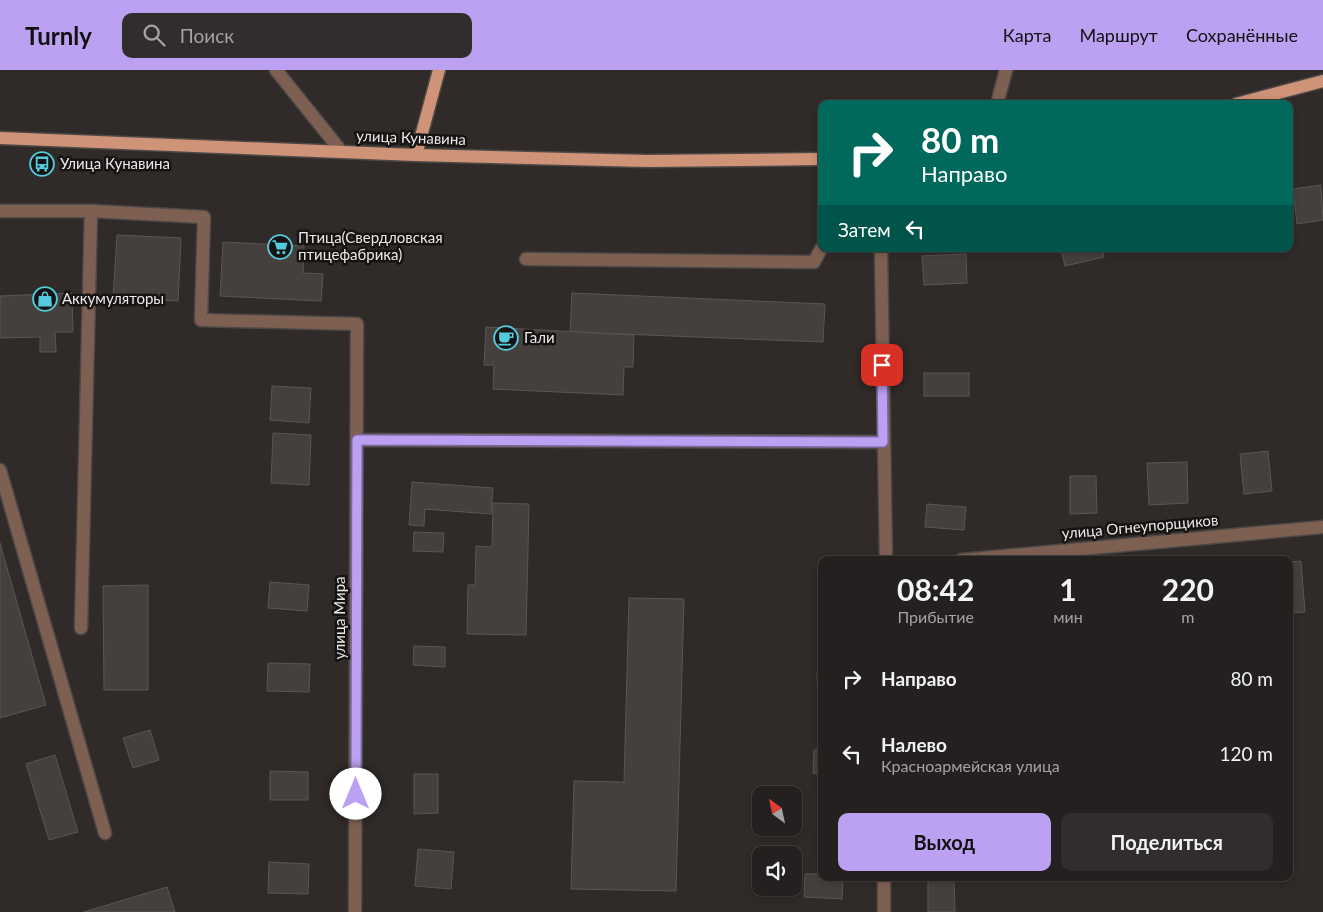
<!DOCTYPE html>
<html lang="ru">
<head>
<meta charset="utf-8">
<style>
  :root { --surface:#24201f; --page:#302d2c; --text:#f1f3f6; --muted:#a3a3a4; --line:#413e3d; --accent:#bca0f2 }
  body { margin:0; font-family:Lato,sans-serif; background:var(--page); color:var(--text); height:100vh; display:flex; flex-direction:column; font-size:19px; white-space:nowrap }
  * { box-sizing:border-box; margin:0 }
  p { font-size:16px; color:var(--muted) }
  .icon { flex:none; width:28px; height:28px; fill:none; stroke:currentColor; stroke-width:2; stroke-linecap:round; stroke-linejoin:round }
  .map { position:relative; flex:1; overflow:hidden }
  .panel { position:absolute; left:818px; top:486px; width:475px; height:325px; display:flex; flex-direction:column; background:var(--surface); border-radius:10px; box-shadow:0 2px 8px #0003,0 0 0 1px var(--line) }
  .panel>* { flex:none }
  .banner { position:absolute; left:818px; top:30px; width:475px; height:152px; border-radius:10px; box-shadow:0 2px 8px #0003,0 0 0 1px var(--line); background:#00695c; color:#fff; overflow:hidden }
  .needle { width:32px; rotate:327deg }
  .buttons { position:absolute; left:752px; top:716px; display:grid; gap:10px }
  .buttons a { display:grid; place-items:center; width:50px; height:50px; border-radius:10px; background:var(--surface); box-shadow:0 2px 8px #0003,0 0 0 1px var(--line); font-size:25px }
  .pin { position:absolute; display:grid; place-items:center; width:42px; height:42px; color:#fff; margin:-21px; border-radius:10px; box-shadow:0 2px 8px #0006 }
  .me { position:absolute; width:55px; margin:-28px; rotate:0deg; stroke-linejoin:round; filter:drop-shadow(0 0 4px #0008) }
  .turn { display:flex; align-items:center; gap:18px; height:105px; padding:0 20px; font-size:22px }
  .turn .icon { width:65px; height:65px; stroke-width:2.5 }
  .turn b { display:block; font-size:35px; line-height:42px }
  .then { display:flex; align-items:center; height:48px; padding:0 20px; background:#0003; gap:10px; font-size:19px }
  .eta { display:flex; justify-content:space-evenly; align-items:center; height:85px; text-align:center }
  .eta b { font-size:30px; font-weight:700; line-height:35px }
  .primary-button { display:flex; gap:10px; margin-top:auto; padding:10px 20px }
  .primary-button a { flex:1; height:58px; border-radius:10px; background:var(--accent); color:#111; font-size:20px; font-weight:700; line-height:58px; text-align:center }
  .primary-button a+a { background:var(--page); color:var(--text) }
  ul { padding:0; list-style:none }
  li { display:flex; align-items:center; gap:15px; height:75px; padding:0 20px }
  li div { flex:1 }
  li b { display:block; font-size:19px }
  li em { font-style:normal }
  header { display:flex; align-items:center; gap:30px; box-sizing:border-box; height:70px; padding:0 25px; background:var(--accent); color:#111 }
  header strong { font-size:24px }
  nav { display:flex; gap:28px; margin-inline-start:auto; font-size:18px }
  .search { width:350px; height:45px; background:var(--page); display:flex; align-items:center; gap:12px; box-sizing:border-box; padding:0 18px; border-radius:10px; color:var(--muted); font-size:19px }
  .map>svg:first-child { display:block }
  .building { fill:#45403e; stroke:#5a5653 }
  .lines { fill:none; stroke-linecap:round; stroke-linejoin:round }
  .minor-casing { stroke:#4e4947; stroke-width:15 }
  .major-casing { stroke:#4e4947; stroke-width:15 }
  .minor { stroke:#7e6053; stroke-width:12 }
  .major { stroke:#cf9377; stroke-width:12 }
  .route-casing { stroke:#7a689d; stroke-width:12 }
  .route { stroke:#bca0f2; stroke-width:9 }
  .labels { text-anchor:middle; stroke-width:5; stroke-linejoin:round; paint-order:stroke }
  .street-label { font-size:15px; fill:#ebe8e7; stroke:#161413 }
  .poi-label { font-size:15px; fill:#ebe8e7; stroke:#161413; text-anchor:start }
</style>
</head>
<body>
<header>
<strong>Turnly</strong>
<div class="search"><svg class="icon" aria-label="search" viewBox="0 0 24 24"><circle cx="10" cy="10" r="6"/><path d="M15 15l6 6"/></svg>Поиск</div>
<nav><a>Карта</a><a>Маршрут</a><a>Сохранённые</a></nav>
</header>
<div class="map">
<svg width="1323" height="842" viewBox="0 0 1323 842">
  <rect width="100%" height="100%" fill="#302b29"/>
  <!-- building -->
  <g class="building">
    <path d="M1321,115L1323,150L1297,154L1293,119Z"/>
    <path d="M117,165L181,168L178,231L113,228Z"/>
    <path d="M223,172L304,176L303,203L323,204L321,231L220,226Z"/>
    <path d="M1061,179H1102L1104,187L1065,196Z"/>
    <path d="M966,184L967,213L924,215L922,186Z"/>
    <path d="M72,223L73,262H55L56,282H40V267L0,268V226Z"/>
    <path d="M572,223L825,234L823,272L570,262Z"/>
    <path d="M486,257L634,265L633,297H624L623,325L493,319L494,295H484Z"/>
    <rect x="924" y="303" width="45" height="23"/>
    <path d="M272,316L311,318L309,353L270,350Z"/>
    <path d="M273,363L311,365L309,415L271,413Z"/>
    <path d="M1268,381L1272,421L1244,424L1240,384Z"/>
    <path d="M1187,392L1188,433L1149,435L1147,393Z"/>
    <path d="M1070,406H1096L1097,443L1070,444Z"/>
    <path d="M412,412L493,418L491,444L425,439L424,456L409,455Z"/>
    <path d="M493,433L529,434L526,565L467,564L468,515H475L476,476L492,477Z"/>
    <path d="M927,434L966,437L964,460L925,457Z"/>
    <path d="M414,462L444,463L443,482L413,481Z"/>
    <path d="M0,473L46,635L0,648Z"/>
    <path d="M1301,491L1305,542L1289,543V492Z"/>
    <path d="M270,512L309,515L307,541L268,538Z"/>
    <path d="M148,515V620H104L103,516Z"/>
    <path d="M629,528L684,529L676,821L571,819L574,711L624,712Z"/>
    <path d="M414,576L445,577V597L413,595Z"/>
    <path d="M818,589H821V612L817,611Z"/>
    <path d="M268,593L310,594L309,622L267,621Z"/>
    <path d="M150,660L159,690L133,698L123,668Z"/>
    <path d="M814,680H821V704L813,703Z"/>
    <path d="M55,685L78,762L49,770L26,694Z"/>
    <path d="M270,701L308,702V730H270Z"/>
    <path d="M414,704H438V743L414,744Z"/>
    <path d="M418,779L454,782L451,819L415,816Z"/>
    <path d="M269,792L309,794L308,824L268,823Z"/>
    <path d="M805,804H821V808H843L842,829L804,827Z"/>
    <path d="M928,808H954L955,842H928Z"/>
    <path d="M167,817L175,842H84Z"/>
  </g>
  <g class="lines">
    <!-- minor casing -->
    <g class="minor-casing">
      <g id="minor">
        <path d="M276,0L341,81"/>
        <path d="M997,34L1006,0"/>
        <path d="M0,141H91L204,147L201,250L357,254L355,842"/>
        <path d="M881,179L886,490"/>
        <path d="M526,189L814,192L821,179"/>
        <path d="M357,370L883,372"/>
        <path d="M0,400L105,763"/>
        <path d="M961,490L1323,457"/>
        <path d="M81,558L91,141"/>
        <path d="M884,842V808"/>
      </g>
    </g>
    <!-- major casing -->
    <g class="major-casing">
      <g id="major">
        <path d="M1236,34L1323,11"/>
        <path d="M0,68L416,85L647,91L821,89"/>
        <path d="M416,85L439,0"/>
      </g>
    </g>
    <!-- minor -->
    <use href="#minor" class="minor"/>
    <!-- major -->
    <use href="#major" class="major"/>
  </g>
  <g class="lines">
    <!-- route casing -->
    <g class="route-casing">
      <path id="route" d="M356,724L357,370L883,372L882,295"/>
    </g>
    <!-- route -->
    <use href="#route" class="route"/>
  </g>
  <!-- icons -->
  <defs>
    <g id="bus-ring" transform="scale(1.25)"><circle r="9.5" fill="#161413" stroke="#54cadd" stroke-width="1.5"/><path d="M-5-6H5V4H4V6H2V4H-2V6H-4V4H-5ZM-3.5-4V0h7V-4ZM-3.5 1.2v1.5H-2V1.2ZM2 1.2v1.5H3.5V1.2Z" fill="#54cadd"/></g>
    <g id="supermarket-ring" transform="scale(1.25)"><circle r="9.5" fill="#161413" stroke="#54cadd" stroke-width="1.5"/><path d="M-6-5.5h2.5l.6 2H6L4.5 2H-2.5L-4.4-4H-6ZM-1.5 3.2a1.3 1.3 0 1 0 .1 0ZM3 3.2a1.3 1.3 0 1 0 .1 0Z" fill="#54cadd"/></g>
    <g id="shop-ring" transform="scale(1.25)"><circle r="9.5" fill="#161413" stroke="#54cadd" stroke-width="1.5"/><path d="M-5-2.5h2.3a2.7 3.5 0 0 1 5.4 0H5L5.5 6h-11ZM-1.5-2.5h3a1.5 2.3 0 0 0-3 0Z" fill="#54cadd"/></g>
    <g id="cafe-ring" transform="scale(1.25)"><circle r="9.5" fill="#161413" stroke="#54cadd" stroke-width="1.5"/><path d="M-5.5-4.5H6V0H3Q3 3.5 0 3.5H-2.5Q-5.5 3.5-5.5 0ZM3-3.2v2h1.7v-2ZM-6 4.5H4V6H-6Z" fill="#54cadd"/></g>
  </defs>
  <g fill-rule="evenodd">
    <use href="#bus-ring" x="42" y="94"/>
    <use href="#supermarket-ring" x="280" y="177"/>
    <use href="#shop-ring" x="45" y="229"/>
    <use href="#cafe-ring" x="506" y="268"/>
  </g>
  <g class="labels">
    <!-- street labels -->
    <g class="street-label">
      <text transform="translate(411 68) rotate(2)" y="5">улица Кунавина</text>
      <text transform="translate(1140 457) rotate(-5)" y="5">улица Огнеупорщиков</text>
      <text transform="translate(340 548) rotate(-90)" y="5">улица Мира</text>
    </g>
    <!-- poi labels -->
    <g class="poi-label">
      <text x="60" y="99">Улица Кунавина</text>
      <text x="298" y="173">Птица(Свердловская<tspan x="298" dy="17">птицефабрика)</tspan></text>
      <text x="62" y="234">Аккумуляторы</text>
      <text x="524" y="273">Гали</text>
    </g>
  </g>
</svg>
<div class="buttons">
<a><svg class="needle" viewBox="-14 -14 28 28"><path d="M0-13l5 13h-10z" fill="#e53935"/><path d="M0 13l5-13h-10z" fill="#a3a3a4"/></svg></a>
<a><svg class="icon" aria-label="sound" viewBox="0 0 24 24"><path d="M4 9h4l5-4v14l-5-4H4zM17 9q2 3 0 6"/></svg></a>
</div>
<div class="pin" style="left:882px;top:295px;background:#d93025"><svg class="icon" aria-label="arrive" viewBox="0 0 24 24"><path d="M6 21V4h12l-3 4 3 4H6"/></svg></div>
<svg class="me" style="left:356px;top:724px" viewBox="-20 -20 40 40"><circle r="19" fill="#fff"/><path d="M0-13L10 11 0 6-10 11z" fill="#bca0f2"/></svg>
<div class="banner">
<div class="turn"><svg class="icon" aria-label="right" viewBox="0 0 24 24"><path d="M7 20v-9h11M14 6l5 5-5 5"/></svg><div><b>80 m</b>Направо</div></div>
<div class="then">Затем<svg class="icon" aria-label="left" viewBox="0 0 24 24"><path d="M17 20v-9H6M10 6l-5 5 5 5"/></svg></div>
</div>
<section class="panel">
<div class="eta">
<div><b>08:42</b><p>Прибытие</p></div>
<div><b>1</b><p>мин</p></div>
<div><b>220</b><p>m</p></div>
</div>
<ul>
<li><svg class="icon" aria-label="right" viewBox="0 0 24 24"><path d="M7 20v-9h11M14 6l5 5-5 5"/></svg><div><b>Направо</b></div><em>80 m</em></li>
<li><svg class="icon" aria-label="left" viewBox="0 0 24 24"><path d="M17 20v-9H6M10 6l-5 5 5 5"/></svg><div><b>Налево</b><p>Красноармейская улица</p></div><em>120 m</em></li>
</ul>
<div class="primary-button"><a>Выход</a><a>Поделиться</a></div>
</section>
</div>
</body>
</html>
